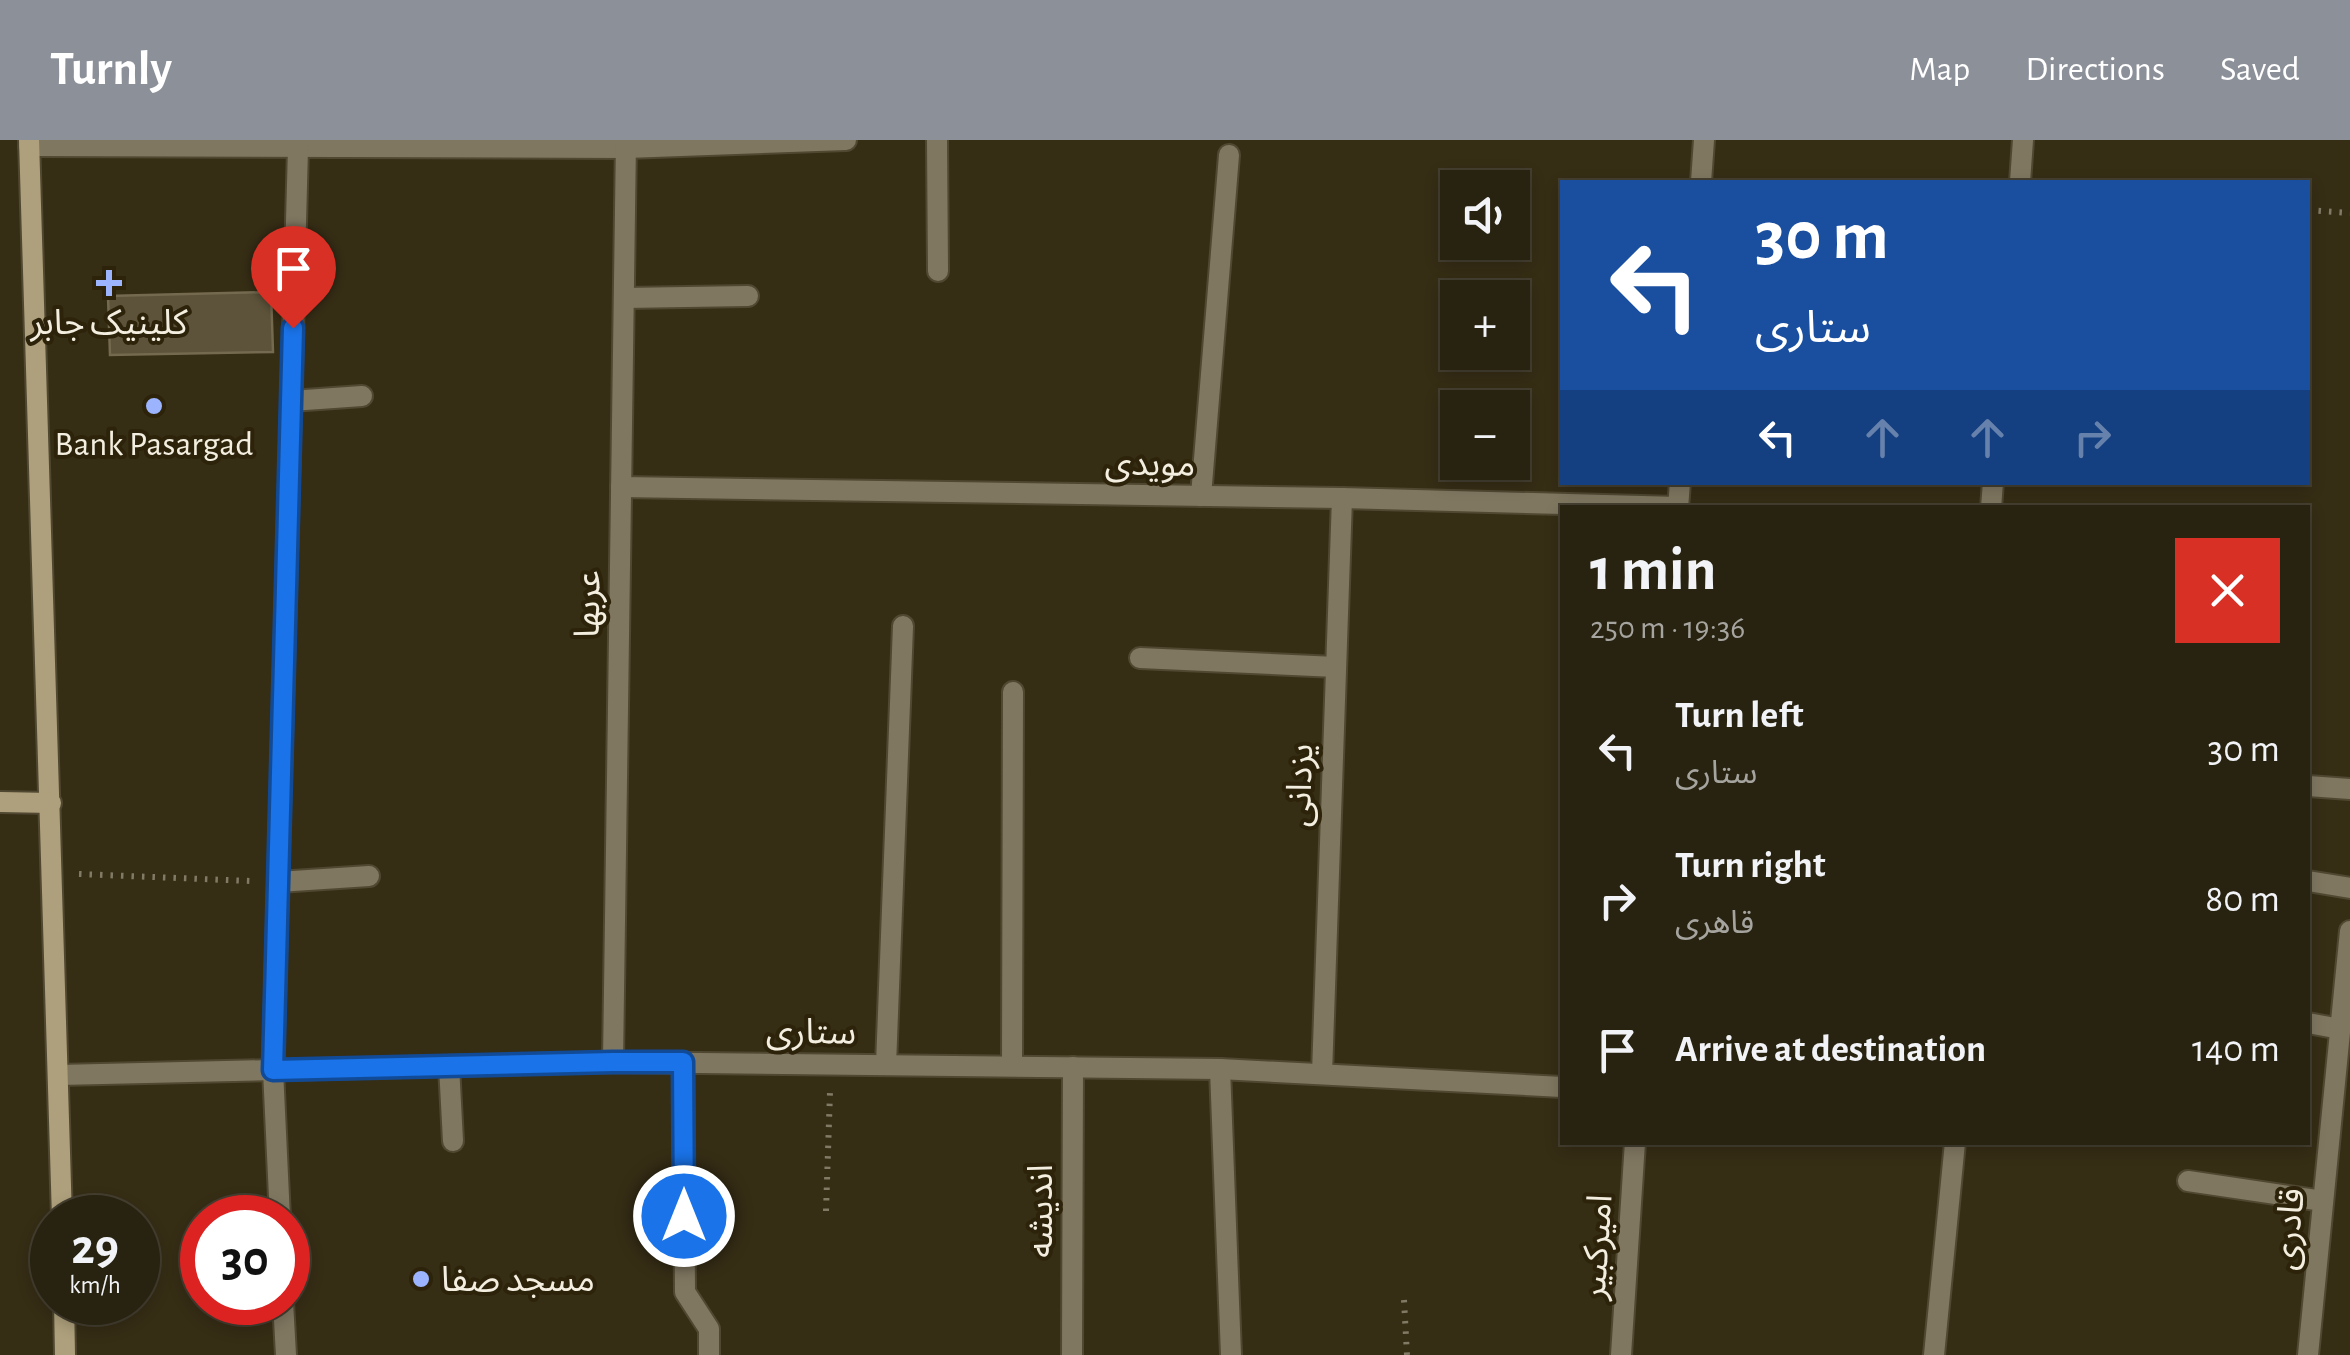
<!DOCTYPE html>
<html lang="en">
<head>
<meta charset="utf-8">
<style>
  :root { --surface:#282210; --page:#302a19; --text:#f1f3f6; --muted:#a5a49f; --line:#443f30; --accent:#8c9099 }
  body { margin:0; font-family:"Alegreya Sans","Noto Sans Arabic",sans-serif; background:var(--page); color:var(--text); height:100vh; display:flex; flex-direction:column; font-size:38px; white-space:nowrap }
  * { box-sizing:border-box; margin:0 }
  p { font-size:32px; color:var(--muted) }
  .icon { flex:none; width:55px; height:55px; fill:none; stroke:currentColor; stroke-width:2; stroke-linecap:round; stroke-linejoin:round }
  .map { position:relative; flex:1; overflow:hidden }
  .side { position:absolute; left:1560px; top:365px; width:750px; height:640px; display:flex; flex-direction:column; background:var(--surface); border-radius:0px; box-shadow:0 5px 15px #0003,0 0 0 2px var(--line) }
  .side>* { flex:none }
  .banner { position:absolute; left:1560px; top:40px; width:750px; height:305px; border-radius:0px; box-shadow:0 5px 15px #0003,0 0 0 2px var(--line); background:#1a4fa0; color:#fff; overflow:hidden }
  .fabs { position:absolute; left:1440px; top:30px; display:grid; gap:20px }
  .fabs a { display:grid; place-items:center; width:90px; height:90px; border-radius:0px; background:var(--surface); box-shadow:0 5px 15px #0003,0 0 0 2px var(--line); font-size:50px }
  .speed { position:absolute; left:30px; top:1055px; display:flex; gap:20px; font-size:50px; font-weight:700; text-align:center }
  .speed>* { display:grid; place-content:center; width:130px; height:130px; border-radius:50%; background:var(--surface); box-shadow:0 5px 15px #0003,0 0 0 2px var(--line); line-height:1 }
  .speed small { font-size:25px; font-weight:400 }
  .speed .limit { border:15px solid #d22; background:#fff; color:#111 }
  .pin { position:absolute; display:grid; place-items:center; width:85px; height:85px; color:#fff; margin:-102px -42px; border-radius:50% 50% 50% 0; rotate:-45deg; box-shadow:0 0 10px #0007 }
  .pin .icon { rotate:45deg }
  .me { position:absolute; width:110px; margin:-55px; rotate:0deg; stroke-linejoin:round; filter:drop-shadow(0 0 8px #0008) }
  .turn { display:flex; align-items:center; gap:35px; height:210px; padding:0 30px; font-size:45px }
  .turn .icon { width:130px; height:130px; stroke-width:2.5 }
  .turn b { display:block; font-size:70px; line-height:85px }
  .lanes { display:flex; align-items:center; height:95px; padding:0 30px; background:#0003; justify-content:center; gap:50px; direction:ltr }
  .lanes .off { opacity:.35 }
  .round { display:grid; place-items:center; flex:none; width:105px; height:105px; border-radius:0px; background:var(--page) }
  .overview { display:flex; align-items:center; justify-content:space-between; height:170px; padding:0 30px }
  h1 { font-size:60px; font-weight:700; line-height:75px }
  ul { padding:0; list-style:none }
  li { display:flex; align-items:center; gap:30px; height:150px; padding:0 30px }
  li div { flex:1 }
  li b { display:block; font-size:38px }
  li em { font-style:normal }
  header { display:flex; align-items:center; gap:60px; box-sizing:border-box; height:140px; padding:0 50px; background:var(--accent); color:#fff }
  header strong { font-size:48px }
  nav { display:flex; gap:55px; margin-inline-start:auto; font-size:35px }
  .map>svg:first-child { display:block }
  .building { fill:#5d533a; stroke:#746a50; stroke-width:2.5 }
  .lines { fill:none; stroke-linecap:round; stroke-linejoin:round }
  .service-casing { stroke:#504831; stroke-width:24 }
  .minor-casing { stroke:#504831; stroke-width:24 }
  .tertiary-casing { stroke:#504831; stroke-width:24 }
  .secondary-casing { stroke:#504831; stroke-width:24 }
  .path { stroke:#817a65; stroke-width:6; stroke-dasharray:2.5 8; stroke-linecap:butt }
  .service { stroke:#807761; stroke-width:20 }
  .minor { stroke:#807761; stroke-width:20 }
  .tertiary { stroke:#807761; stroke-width:20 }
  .secondary { stroke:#aea07c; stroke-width:20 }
  .route-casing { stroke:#114b97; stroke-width:25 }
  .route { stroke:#1a73e8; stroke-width:18 }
  .poi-dot { fill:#9cb4fd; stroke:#2c230a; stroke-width:4 }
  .labels { text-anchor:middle; stroke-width:8; stroke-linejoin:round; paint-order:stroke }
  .poi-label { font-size:35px; fill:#f3eedf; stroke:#2c230a }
  .street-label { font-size:35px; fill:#f3eedf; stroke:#2c230a }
</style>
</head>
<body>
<header>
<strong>Turnly</strong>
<nav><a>Map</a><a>Directions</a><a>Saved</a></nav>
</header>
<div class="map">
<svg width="2350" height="1215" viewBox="0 0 2350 1215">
  <rect width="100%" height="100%" fill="#362d15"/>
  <!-- building -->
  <path class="building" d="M271,152L273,212L110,215L108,156Z"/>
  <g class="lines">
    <!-- service casing -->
    <g class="service-casing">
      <g id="service">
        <path d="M624,158L748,156"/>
        <path d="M291,261L362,256"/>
        <path d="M1201,356L1229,15"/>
        <path d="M1140,518L1336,527"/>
        <path d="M2308,741L2350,748"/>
        <path d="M278,742L369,736"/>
        <path d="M2308,883L2340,889"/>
        <path d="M886,925L903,486"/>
        <path d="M449,926L453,1001"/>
        <path d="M1012,926L1013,552"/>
        <path d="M2188,1041L2323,1061"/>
      </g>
    </g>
    <!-- minor casing -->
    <g class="minor-casing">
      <g id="minor">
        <path d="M937,0L938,131"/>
        <path d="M29,6L626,8L846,0"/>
        <path d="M2020,42L2023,0"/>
        <path d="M621,347L1342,358L1678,367"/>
        <path d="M1991,368L1993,342"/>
        <path d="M2308,646L2350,649"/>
        <path d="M613,922L626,0"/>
        <path d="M683,922L685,1152L709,1189V1215"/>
        <path d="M1220,929L1231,1215"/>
        <path d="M1322,934L1342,358"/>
        <path d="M59,935L613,922L1220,929L1562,947"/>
        <path d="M280,1078L273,930L298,8"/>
        <path d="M283,1162L286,1215"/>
        <path d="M1072,1215L1073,927"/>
        <path d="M1934,1215L1955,1002"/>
        <path d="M2308,1215L2350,791"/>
      </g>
    </g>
    <!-- tertiary casing -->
    <g class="tertiary-casing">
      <g id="tertiary">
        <path d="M1701,42L1704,0"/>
        <path d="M1678,368L1680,342"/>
        <path d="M1621,1215L1635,1002"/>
      </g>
    </g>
    <!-- secondary casing -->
    <g class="secondary-casing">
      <g id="secondary">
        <path d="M29,0L62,1078"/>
        <path d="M0,662L51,663"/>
        <path d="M64,1162L65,1215"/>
      </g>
    </g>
    <!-- path -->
    <g class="path">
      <path d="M2308,70L2350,73"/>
      <path d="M79,734L251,741"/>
      <path d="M826,1071L830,952"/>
      <path d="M1404,1160L1407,1215"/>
    </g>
    <!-- service -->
    <use href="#service" class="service"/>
    <!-- minor -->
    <use href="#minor" class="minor"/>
    <!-- tertiary -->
    <use href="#tertiary" class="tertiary"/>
    <!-- secondary -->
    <use href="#secondary" class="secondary"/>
  </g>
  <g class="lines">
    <!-- route casing -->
    <g class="route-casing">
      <path id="route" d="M293,188L273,930L613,922H683L684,1076"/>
    </g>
    <!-- route -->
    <use href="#route" class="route"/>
  </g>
  <!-- markers -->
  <g class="poi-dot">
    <path d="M104 128h10v10h10v10h-10v10h-10v-10h-10v-10h10z"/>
    <circle cx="154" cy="266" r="10"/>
    <circle cx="421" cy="1139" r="10"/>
  </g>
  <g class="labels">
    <!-- poi labels -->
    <g class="poi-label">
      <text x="109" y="194">کلینیک جابر</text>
      <text x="154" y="315">Bank Pasargad</text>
      <text x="441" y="1151" text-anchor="start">مسجد صفا</text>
    </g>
    <!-- street labels -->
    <g class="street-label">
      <text transform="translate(1150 323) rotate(1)" y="12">مویدی</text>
      <text transform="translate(587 464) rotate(-89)" y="12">عربها</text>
      <text transform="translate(1299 645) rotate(-88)" y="12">یزدانی</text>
      <text transform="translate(811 891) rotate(1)" y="12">ستاری</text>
      <text transform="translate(1040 1071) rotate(-90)" y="12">اندیشه</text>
      <text transform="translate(2288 1089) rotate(-84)" y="12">قادری</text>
      <text transform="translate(1596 1107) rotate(-86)" y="12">امیرکبیر</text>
    </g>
  </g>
</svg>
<div class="fabs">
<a><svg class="icon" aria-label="sound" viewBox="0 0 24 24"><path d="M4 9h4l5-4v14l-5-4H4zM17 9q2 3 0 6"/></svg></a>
<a>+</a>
<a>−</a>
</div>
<div class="speed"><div>29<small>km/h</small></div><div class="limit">30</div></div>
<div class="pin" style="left:293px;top:188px;background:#d93025"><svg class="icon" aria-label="arrive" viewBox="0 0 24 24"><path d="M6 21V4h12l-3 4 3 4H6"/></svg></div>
<svg class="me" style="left:684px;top:1076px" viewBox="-20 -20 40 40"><circle r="17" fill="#1a73e8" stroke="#fff" stroke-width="3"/><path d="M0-11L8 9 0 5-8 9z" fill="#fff"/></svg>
<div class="banner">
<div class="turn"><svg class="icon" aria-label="left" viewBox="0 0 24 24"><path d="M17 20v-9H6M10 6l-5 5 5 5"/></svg><div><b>30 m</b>ستاری</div></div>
<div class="lanes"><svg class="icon" aria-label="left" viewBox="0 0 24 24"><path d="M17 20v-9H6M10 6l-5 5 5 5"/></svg><svg class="icon off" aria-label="ahead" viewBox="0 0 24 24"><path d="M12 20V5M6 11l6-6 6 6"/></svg><svg class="icon off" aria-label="ahead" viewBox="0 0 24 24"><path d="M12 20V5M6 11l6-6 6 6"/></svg><svg class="icon off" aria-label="right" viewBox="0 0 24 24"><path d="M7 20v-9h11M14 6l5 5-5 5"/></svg></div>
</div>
<section class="side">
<div class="overview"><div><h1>1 min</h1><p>250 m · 19:36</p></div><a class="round" style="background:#d93025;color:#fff"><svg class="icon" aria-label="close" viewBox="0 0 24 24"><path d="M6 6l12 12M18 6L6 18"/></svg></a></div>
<ul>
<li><svg class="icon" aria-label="left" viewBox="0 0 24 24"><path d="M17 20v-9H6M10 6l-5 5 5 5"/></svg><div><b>Turn left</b><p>ستاری</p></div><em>30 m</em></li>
<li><svg class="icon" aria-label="right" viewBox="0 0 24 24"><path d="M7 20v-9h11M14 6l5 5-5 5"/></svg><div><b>Turn right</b><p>قاهری</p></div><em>80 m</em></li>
<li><svg class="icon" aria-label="arrive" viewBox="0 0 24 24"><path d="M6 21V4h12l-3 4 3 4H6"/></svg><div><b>Arrive at destination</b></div><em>140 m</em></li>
</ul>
</section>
</div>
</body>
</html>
